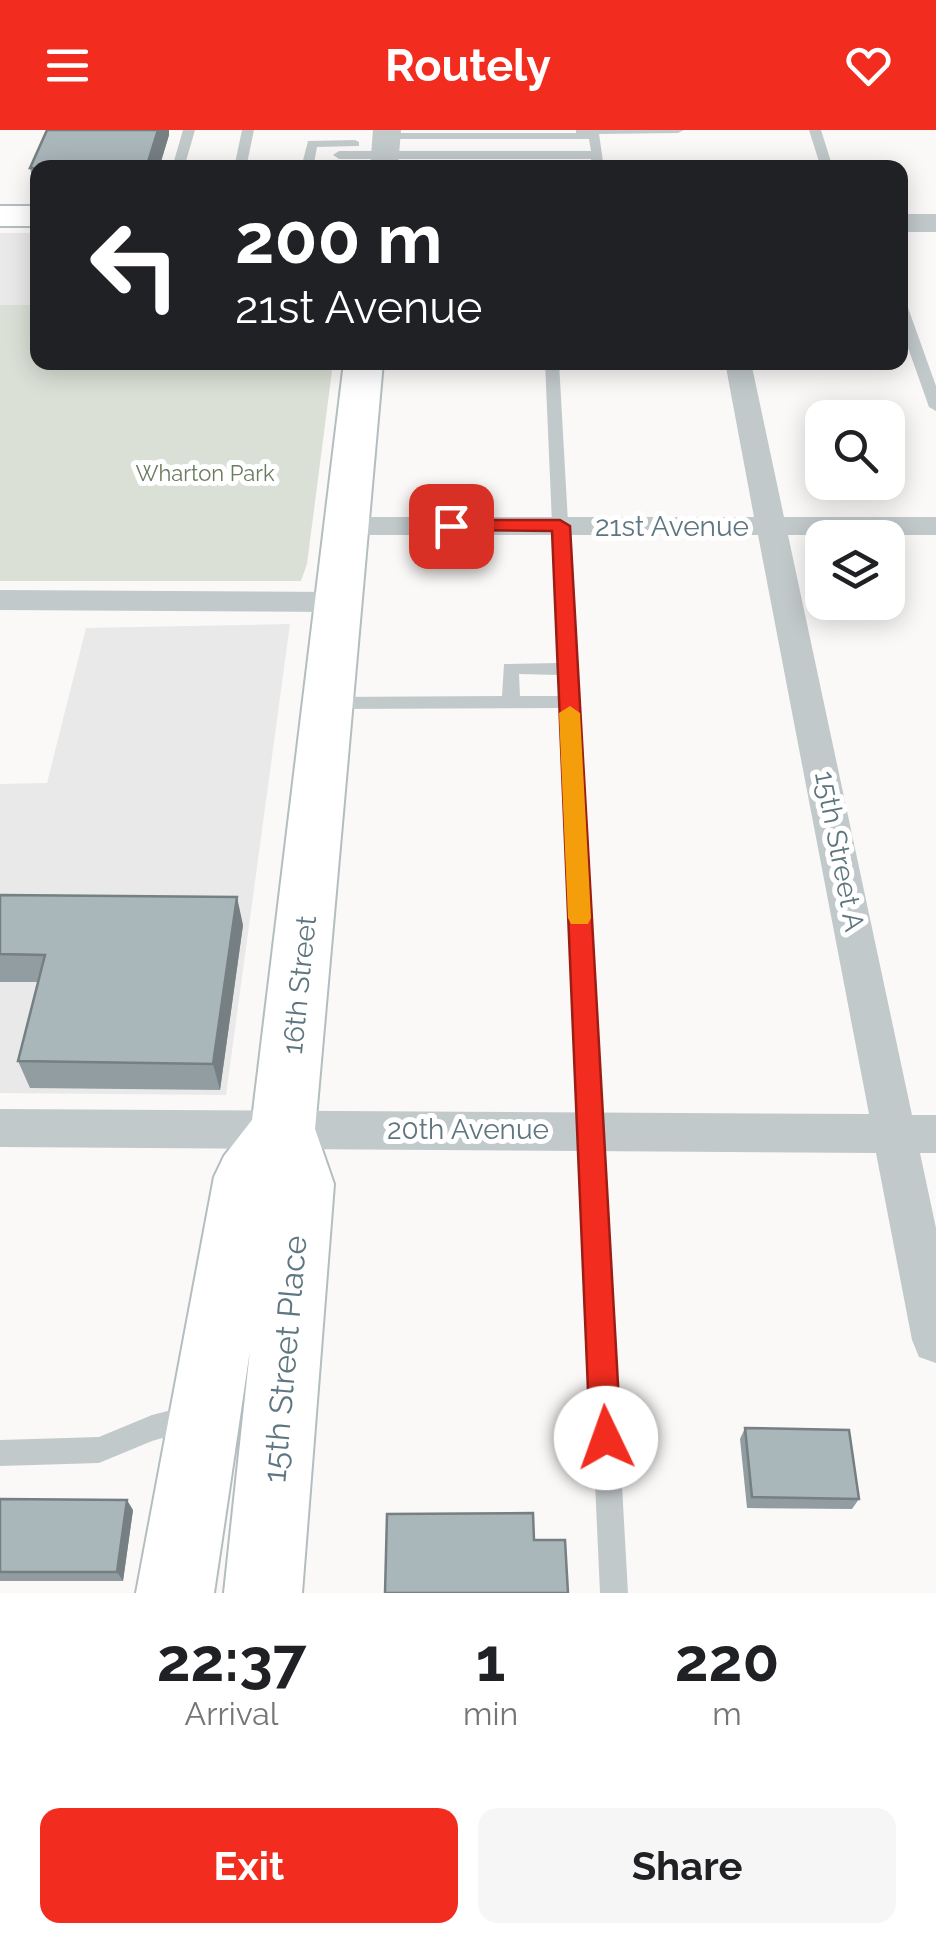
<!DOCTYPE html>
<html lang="en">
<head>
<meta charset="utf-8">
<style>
  :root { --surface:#fff; --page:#f6f6f6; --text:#202124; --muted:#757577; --accent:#f22c1f }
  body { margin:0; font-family:Raleway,sans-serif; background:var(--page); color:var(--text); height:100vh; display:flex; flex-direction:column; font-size:38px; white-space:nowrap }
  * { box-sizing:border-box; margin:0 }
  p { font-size:32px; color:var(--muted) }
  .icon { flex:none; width:55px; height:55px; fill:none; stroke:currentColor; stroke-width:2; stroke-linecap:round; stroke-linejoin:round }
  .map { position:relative; height:1463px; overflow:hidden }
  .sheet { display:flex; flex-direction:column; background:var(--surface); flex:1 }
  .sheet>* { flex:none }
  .hud { position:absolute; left:30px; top:30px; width:878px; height:210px; border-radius:20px; box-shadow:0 5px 25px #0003; background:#202124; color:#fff; overflow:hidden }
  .buttons { position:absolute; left:805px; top:270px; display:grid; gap:20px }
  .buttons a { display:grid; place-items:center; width:100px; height:100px; border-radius:20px; background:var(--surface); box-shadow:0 5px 25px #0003; font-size:50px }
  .pin { position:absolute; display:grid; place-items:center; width:85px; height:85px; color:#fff; margin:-42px; border-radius:20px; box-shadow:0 5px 15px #0006 }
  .me { position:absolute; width:110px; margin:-55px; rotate:357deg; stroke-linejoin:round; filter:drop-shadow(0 0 8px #0008) }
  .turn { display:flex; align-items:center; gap:35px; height:210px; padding:0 40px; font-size:45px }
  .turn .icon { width:130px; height:130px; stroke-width:2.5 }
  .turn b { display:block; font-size:70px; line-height:85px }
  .eta { display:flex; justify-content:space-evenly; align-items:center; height:170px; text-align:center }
  .eta b { font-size:60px; font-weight:700; line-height:70px }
  .button { display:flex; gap:20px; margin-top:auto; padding:20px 40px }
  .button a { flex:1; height:115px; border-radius:20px; background:var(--accent); color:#fff; font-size:40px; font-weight:700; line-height:115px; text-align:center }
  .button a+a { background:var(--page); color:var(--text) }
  header { display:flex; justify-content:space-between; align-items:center; height:130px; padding:0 40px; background:var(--accent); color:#fff; font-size:45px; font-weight:700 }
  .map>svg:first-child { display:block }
  .built { fill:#e8e9e8 }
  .green { fill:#dbe0d6 }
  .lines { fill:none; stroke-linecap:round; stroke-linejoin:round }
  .secondary-casing { stroke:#b4bdc0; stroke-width:4 }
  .service { fill:#c2c9cb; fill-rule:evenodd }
  .minor { fill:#c2c9cb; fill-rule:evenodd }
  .tertiary { fill:#c2c9cb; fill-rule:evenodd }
  .secondary { fill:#fff; fill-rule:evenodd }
  .wall { fill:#919da0 }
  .shaded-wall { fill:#767f82 }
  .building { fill:#a9b6ba; stroke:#767f82; stroke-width:2.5 }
  .route { fill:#f22c1f; stroke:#9d1d14; stroke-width:2.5 }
  .slow { fill:#f59e0b }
  .labels { text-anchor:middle; stroke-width:10; stroke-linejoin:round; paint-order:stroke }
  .far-park-label { font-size:22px; fill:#6b7b62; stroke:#fff }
  .street-label { font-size:28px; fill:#5e767f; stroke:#fff }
  .near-street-label { font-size:32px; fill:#5e767f; stroke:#fff }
</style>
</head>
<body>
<header><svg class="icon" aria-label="menu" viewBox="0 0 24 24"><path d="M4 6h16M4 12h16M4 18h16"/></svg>Routely<svg class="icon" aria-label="heart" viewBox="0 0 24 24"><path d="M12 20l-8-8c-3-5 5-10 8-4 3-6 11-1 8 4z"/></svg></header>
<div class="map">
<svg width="936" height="1463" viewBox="0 0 936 1463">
  <rect width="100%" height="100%" fill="#faf9f7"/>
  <!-- built -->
  <g class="built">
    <rect x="0" y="103" width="37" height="72"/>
    <path d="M290,494L226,965L0,963V654L47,653L86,498Z"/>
  </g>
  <!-- green -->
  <path class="green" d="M0,175H37L38,232L333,233L307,434L301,451H0Z"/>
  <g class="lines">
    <!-- secondary casing -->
    <g class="secondary-casing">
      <g id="secondary">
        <rect x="0" y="76" width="38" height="20"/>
        <path d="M344,232H383L315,999L334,1054L302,1463H224L250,1220L214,1463H136L214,1047L224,1026L252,990Z"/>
      </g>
    </g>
    <!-- service -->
    <g class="service">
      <path d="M183,0H195L184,38H172Z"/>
      <path d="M242,0H254L246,38H234Z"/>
      <path d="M576,0H684L678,3L599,4L604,38H592L591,29H339L333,25L339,21H591L589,9H386L380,6L386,3H576Z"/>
      <path d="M809,0H821L833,38H821Z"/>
      <path d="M355,10L359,12V16L317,17L313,38H301L308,11Z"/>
      <path d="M900,171L907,175L936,256V281L929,277L900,195Z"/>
      <path d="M545,232H559L628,1463H600L560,578L329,579L320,573L329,567L502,566L504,534L558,533ZM519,544L559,545L560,566H520Z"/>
      <path d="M191,1275L200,1279L204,1288L200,1297L152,1311L99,1333L0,1336V1310L99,1307L152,1285Z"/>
    </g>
    <!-- minor -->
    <g class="minor">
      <path d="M725,232H751L784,387H936V405H788L912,985H936V1023H920L936,1098V1233L919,1227L912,1210L876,1023L0,1017V979L869,984L758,405H348L337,403L333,396L337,389L348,387H754Z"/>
      <path d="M0,460L340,462L351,465L356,472L351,479L340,482L0,480Z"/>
    </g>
    <!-- tertiary -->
    <g class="tertiary">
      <path d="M373,0H401L398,38H370Z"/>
      <rect x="900" y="84" width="36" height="18"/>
    </g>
    <!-- secondary -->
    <use href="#secondary" class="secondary"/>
  </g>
  <!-- wall -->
  <g class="wall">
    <path d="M169,5L159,38H38V66H36L30,38Z"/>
    <path d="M0,765L243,795L220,960L30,958L18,931L38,852H0Z"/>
    <path d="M745,1298L859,1369L852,1379L747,1378L740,1309Z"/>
    <path d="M0,1369L133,1380L123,1451H0Z"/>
  </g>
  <!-- shaded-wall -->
  <g class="shaded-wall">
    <path d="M158,0H169V5L159,38H148L147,35Z"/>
    <path d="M237,767L243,795L220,960L213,934Z"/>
    <path d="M127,1370L133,1380L123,1451L117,1442Z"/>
  </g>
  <!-- building -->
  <g class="building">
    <path d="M47,0H158L147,35L111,34V38H30Z"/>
    <path d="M0,765L237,767L213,934L18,931L45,825L0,824Z"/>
    <path d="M745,1298L849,1300L859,1369L752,1367Z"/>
    <path d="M0,1369L127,1370L117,1442H0Z"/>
    <path d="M533,1383L534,1410H565L568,1463H385L387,1384Z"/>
  </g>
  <!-- route -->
  <path class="route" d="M451,390H560L570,396L621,1308L616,1319L606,1324L595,1319L590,1308L552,401L445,400L442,396Z"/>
  <!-- slow -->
  <path class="slow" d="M570,576L580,583L591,788L588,794H571L568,788L559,583Z"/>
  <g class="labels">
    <!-- far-park labels -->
    <g class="far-park-label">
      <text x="205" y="351">Wharton Park</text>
    </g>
    <!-- street labels -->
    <g class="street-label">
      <text x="672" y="406">21st Avenue</text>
      <text transform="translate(840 721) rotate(79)" y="10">15th Street A</text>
      <text transform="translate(299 855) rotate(-84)" y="10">16th Street</text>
      <text x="468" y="1009">20th Avenue</text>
    </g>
    <!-- near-street labels -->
    <g class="near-street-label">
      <text transform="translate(285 1229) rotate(-85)" y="11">15th Street Place</text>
    </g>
  </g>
</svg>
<div class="buttons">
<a><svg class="icon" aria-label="search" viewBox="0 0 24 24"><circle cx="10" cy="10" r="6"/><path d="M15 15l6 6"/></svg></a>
<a><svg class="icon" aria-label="layers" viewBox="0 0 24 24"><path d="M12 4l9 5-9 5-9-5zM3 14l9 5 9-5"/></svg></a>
</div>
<div class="pin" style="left:451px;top:396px;background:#d93025"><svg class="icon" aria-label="arrive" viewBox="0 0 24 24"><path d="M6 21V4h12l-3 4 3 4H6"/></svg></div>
<svg class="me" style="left:606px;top:1308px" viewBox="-20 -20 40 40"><circle r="19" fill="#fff"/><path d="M0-13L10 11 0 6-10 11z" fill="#f22c1f"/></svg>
<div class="hud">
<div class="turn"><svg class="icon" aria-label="left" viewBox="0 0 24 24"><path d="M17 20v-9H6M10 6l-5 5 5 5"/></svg><div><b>200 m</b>21st Avenue</div></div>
</div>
</div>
<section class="sheet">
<div class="eta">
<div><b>22:37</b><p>Arrival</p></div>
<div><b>1</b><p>min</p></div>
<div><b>220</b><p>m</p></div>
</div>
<div class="button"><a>Exit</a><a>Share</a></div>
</section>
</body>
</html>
